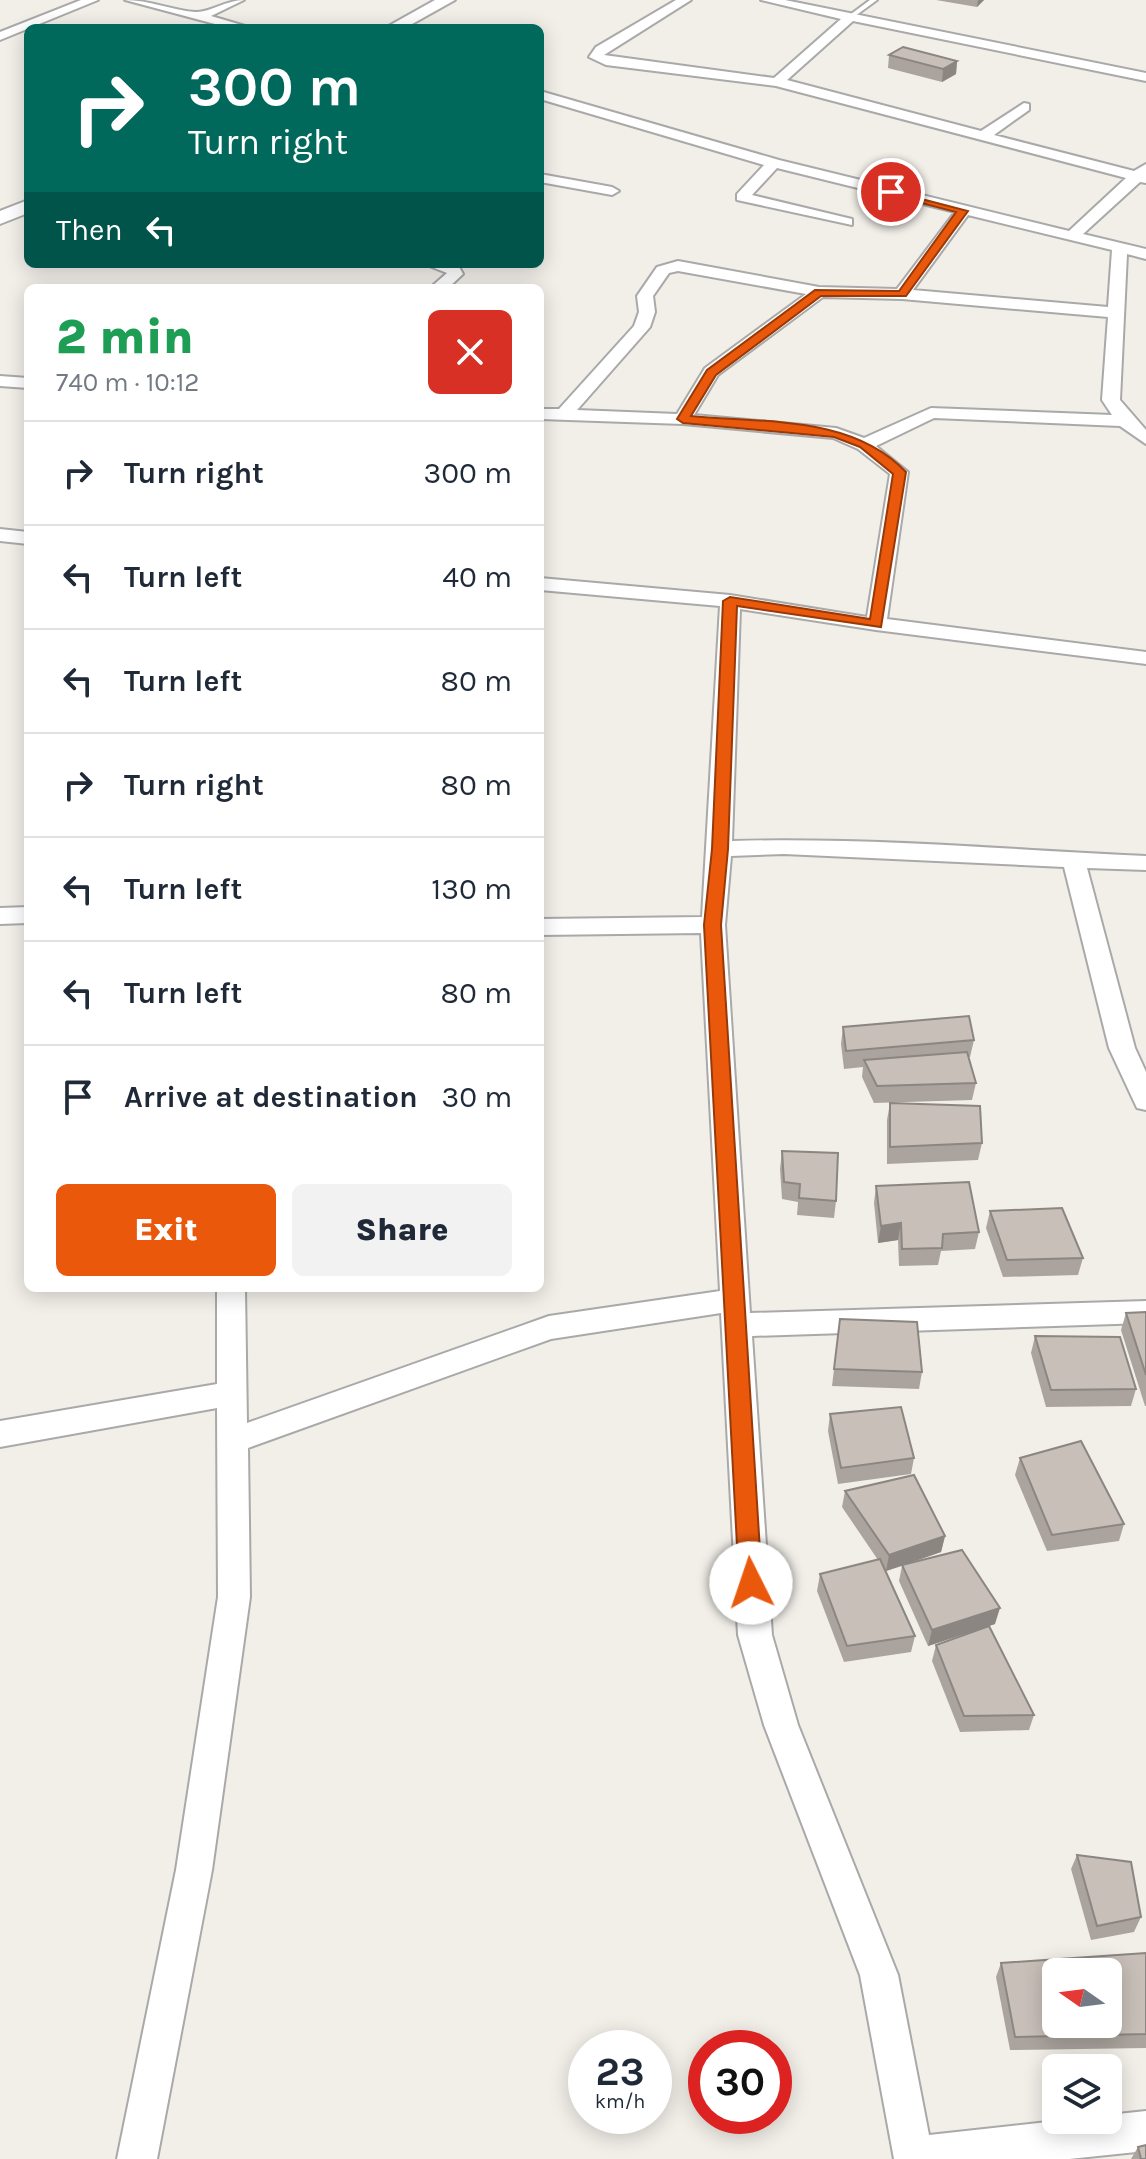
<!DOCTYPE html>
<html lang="en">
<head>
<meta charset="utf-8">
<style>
  :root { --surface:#fff; --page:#f2f2f3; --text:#1f2937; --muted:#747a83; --line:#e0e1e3; --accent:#ea580c }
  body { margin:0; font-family:Karla,sans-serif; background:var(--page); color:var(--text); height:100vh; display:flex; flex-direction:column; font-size:30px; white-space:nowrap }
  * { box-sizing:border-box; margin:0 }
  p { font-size:26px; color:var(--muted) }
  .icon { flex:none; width:44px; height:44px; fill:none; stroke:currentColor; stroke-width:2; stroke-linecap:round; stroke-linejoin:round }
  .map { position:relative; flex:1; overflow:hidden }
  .side { position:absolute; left:24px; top:284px; width:520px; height:1008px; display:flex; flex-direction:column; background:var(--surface); border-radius:12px; box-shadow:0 4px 20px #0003 }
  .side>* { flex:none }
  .banner { position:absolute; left:24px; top:24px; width:520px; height:244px; border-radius:12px; box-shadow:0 4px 20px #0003; background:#00695c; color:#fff; overflow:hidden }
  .needle { width:52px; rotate:284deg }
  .controls { position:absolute; left:1042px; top:1958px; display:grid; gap:16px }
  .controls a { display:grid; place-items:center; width:80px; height:80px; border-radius:12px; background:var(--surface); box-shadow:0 4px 20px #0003; font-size:40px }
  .speed { position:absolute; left:568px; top:2030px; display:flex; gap:16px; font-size:40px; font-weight:700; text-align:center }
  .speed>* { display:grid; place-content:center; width:104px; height:104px; border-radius:50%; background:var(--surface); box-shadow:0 4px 20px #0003; line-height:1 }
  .speed small { font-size:20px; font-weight:400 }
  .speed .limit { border:12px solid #d22; background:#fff; color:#111 }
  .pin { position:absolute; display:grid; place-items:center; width:68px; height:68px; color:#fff; margin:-34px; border:4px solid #fff; border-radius:50%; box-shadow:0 2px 8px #0007 }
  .me { position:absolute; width:88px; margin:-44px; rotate:356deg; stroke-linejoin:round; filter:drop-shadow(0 0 6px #0008) }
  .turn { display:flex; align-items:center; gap:28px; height:168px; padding:0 32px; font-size:36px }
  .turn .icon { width:104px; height:104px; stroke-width:2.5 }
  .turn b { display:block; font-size:56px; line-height:68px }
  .then { display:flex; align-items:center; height:76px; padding:0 32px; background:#0003; gap:16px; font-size:30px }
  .round { display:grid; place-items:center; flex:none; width:84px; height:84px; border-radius:12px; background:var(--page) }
  .headline { display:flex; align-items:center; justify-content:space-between; height:136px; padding:0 32px }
  h1 { font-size:48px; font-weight:800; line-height:60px; color:#1e9e55 }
  .action { display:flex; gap:16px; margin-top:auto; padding:16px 32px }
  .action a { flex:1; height:92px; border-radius:12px; background:var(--accent); color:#fff; font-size:32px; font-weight:800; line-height:92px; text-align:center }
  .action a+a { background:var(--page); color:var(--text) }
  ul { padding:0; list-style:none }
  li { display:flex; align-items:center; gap:24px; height:104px; padding:0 32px; border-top:2px solid var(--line) }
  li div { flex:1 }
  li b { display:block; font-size:30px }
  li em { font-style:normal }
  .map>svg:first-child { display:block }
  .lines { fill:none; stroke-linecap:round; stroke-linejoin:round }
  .service-casing { stroke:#a9a9a9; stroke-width:4 }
  .minor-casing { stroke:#a9a9a9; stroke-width:4 }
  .tertiary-casing { stroke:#a9a9a9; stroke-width:4 }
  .service { fill:#fff; fill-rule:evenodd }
  .minor { fill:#fff; fill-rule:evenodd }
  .tertiary { fill:#fff; fill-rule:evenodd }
  .wall { fill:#aba49e }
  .shaded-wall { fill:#8b8681 }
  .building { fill:#c7bfb8; stroke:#8b8681; stroke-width:2; fill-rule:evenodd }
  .route { fill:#ea580c; stroke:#983908; stroke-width:2 }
</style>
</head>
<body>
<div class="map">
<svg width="1146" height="2159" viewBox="0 0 1146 2159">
  <rect width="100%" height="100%" fill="#f2efe9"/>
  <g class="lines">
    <!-- service casing -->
    <g class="service-casing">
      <path id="service" d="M870,0H877L851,19H847V17Z"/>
    </g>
    <!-- minor casing -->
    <g class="minor-casing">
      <g id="minor">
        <path d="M81,0H98L0,40V32Z"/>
        <path d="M125,0C149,0 171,10 195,12C209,13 226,0 244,0L211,16L252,28H230Z"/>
        <path d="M676,0H691L604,55L774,78L841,19L761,0H785L1146,73V81L853,21L787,80L981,131L1024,103L1029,104V110L994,135L1134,171L1146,164V183L1140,182L1083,234L1146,249V259L1127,254L1120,400L1146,430V444L1120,426L934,418L876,446L908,472L887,619L1146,652V664L876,630L740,609L732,841C870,837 1010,850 1146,856V870L1087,868L1135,1048L1146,1072V1110L1137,1108L1109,1048L1064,867L784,854L731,856L725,925L750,1313L1146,1301V1323L752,1336L772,1635L798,1725L898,1975L929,2135L1065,2120H1108V2115L1146,2111V2151L1069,2159H894L860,1975L764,1725L738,1635L721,1313L551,1339L248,1448L250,1597L212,1870L157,2159H117L176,1870L218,1597L217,1408L0,1447V1421L217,1384V1288H245L247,1423L549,1316L720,1291L701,933L540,935V919L702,917L720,606L540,590V578L730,595L867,617L890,474L858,449L833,438L683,424L540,419V409H559L634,326L639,312L637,296L657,267L678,261L819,287L897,289L955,212L777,168L752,195L852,219V225L737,200V194L764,165L540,99V91L779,160L1069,231L1126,178L776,86L606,65L589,57L596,47ZM968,215L1112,250L1108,307L913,290ZM678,271L806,294L705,368L677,414L577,410L650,327L655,312L653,296L669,273ZM823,297L902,299L1108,317L1102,400L1112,415L931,408L864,438L836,428L694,415L718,375Z"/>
        <path d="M540,174L612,187L619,191L612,195L540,182Z"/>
        <path d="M424,264L458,265L463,274L448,288H430L447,273Z"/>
        <path d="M0,376L28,378V388L0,386Z"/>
        <path d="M0,529L28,532V544L0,541Z"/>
        <path d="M28,907V923L0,924V908Z"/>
      </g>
    </g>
    <!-- tertiary casing -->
    <g class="tertiary-casing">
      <g id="tertiary">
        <path d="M435,0H455L405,28H385Z"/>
        <path d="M28,200V213L0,224V211Z"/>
      </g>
    </g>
    <!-- service -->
    <use href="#service" class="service"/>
    <!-- minor -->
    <use href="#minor" class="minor"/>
    <!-- tertiary -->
    <use href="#tertiary" class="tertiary"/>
  </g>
  <!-- wall -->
  <g class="wall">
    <path d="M936,0H984L977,7Z"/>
    <path d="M889,55L957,61L956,74L942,82L888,68Z"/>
    <path d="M843,1027L974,1040L970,1057H968L976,1083L972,1100L874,1103L862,1077L863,1067L844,1069L841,1044Z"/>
    <path d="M890,1103L982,1143L978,1160L887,1164V1120Z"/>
    <path d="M782,1151L836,1201L834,1218L797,1215L798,1202L782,1199L780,1169Z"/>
    <path d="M876,1186L979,1232L975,1249L941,1251L938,1265L899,1266L898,1240L878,1243L874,1203Z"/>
    <path d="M990,1211L1083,1258L1078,1275L1003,1277L986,1228Z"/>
    <path d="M1146,1312V1406H1145L1121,1330L1126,1313Z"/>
    <path d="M840,1319L922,1372L919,1389L832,1386Z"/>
    <path d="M1035,1336L1136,1389L1131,1406L1046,1407L1031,1353Z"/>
    <path d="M830,1414L914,1458L911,1474L838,1484L828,1431Z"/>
    <path d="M1020,1458L1124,1524L1119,1541L1047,1551L1015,1475Z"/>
    <path d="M845,1491L945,1536L941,1552L907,1564L995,1624L928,1646L899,1581L902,1566L886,1571L915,1636L911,1652L844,1662L817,1591L820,1574L878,1560L842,1507Z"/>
    <path d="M936,1645L1034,1715L1029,1730L960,1732L932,1661Z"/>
    <path d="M1077,1855L1141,1917L1134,1932L1091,1940L1071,1869Z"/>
    <path d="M1146,1953V2048L1010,2050L996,1977L1001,1963Z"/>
    <path d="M1138,2147L1146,2159H1131Z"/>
  </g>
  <!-- shaded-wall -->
  <g class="shaded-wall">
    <path d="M978,0H984L977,7Z"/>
    <path d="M957,61L956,74L942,82L943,69Z"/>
    <path d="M901,1223L898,1240L878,1243L881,1226Z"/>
    <path d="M945,1536L941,1552L886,1571L889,1555Z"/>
    <path d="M1000,1608L995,1624L928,1646L932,1630Z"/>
  </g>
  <!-- building -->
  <g class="building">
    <path d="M903,47L957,61L943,69L889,55Z"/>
    <path d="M969,1016L974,1040L846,1051L843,1027Z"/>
    <path d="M967,1052L976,1083L877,1086L864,1060Z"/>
    <path d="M890,1103L980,1106L982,1143L890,1147Z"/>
    <path d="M782,1151L838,1153L836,1201L799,1198L800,1184L784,1182Z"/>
    <path d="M969,1182L979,1232L943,1234L942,1248L902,1249L901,1223L881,1226L876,1186Z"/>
    <path d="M1062,1208L1083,1258L1007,1260L990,1211Z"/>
    <path d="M1146,1312V1375L1126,1313Z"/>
    <path d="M840,1319L917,1322L922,1372L834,1369Z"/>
    <path d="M1035,1336L1120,1337L1136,1389L1051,1390Z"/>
    <path d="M901,1407L914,1458L841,1468L830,1414Z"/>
    <path d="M1081,1441L1124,1524L1052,1535L1020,1458Z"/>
    <path d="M914,1475L945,1536L889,1555L845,1491Z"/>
    <path d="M962,1550L1000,1608L932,1630L902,1565Z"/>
    <path d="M880,1559L915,1636L847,1646L820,1574Z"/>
    <path d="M989,1626L1034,1715L964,1716L936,1645Z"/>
    <path d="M1077,1855L1131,1862L1141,1917L1097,1926Z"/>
    <path d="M1146,1953V2034L1015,2037L1001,1963ZM1056,1972H1108V2024H1056Z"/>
    <path d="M1146,2145V2159H1141L1138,2147Z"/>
  </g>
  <!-- route -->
  <path class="route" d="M887,190L968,211L906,296H821L716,375L691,416C764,423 852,415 906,472L881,627L737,606L728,849L721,925L762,1583L759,1590L751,1593L743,1590L739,1583L704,925L712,849L723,601L730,597L870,619L893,474L860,447L834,437L683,423L677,419L707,370L815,290L899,291L956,212L887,194Z"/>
</svg>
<div class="controls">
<a><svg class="needle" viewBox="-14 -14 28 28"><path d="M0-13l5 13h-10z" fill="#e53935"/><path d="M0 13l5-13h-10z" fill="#747a83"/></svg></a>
<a><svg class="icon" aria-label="layers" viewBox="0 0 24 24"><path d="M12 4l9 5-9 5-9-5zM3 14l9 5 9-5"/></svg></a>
</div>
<div class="speed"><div>23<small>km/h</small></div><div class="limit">30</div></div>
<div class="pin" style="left:891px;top:192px;background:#d93025"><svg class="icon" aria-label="arrive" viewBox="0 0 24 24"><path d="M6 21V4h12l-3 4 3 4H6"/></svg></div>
<svg class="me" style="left:751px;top:1583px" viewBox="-20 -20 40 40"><circle r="19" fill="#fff"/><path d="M0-13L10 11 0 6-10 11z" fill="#ea580c"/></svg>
<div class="banner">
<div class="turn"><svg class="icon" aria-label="right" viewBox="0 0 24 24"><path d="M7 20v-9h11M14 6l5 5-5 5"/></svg><div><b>300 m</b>Turn right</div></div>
<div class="then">Then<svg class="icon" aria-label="left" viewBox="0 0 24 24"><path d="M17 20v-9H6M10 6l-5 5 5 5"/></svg></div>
</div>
<section class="side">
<div class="headline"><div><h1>2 min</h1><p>740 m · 10:12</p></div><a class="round" style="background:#d93025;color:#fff"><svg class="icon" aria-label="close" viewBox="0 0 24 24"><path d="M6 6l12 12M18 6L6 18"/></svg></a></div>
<ul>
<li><svg class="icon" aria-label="right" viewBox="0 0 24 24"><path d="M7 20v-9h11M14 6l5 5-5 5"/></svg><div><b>Turn right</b></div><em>300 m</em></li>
<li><svg class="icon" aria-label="left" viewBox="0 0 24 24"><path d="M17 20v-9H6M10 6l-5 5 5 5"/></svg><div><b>Turn left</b></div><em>40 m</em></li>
<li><svg class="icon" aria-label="left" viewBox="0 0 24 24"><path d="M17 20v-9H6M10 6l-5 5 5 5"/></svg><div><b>Turn left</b></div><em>80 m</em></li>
<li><svg class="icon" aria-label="right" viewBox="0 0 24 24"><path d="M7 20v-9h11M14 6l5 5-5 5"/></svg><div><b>Turn right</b></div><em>80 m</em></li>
<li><svg class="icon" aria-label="left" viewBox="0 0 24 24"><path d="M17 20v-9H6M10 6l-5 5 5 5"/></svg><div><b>Turn left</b></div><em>130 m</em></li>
<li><svg class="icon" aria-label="left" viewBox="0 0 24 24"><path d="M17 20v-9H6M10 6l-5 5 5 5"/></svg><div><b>Turn left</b></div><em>80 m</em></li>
<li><svg class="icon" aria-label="arrive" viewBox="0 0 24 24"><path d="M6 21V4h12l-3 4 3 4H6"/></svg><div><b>Arrive at destination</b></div><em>30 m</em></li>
</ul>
<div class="action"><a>Exit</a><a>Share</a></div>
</section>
</div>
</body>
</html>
